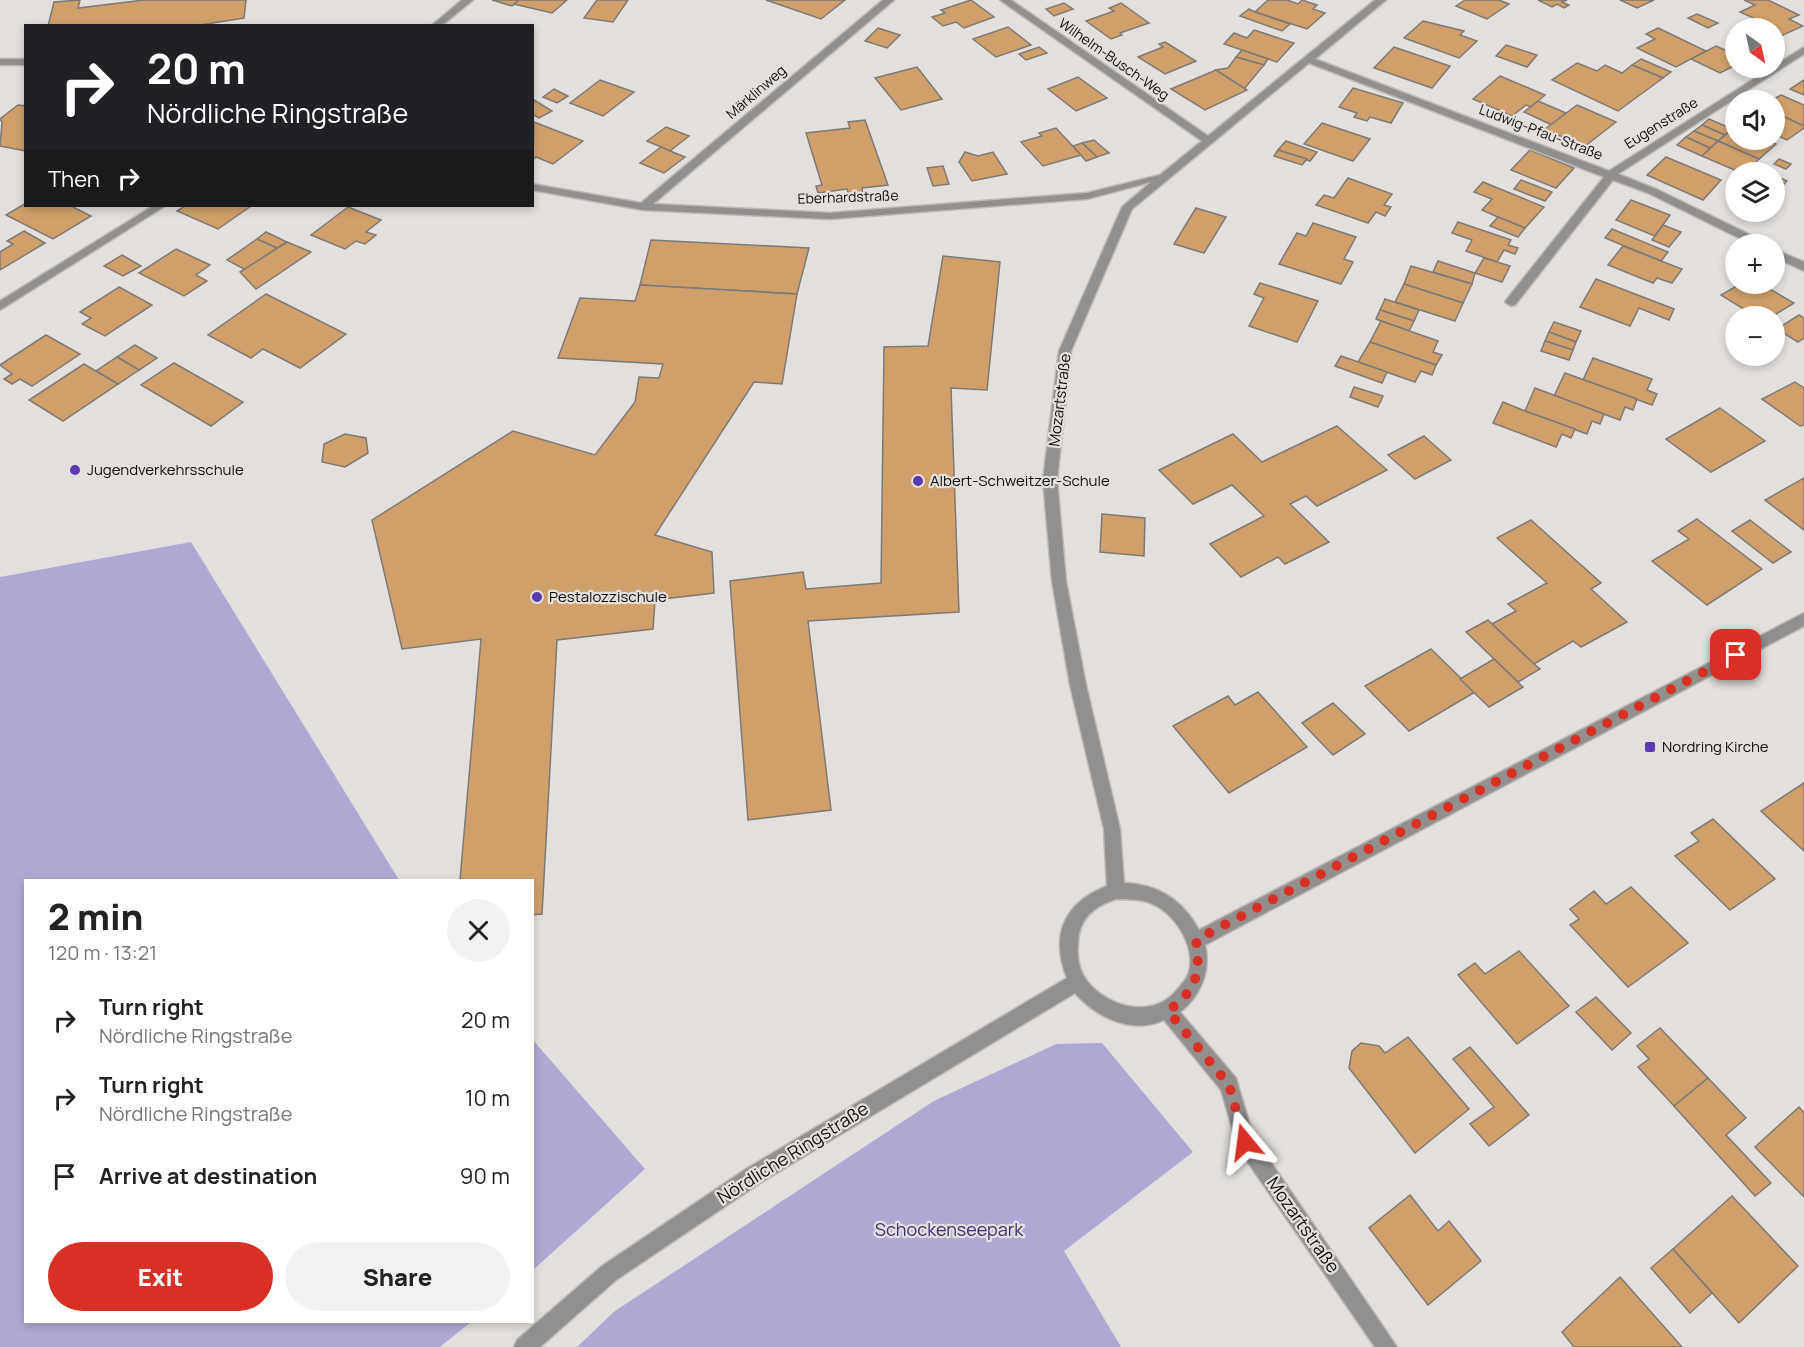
<!DOCTYPE html>
<html lang="en">
<head>
<meta charset="utf-8">
<style>
  :root { --surface:#fff; --page:#f2f2f2; --text:#222; --muted:#767676; --accent:#d93025 }
  body { margin:0; font-family:Manrope,sans-serif; background:var(--page); color:var(--text); height:100vh; display:flex; flex-direction:column; font-size:22px; white-space:nowrap }
  * { box-sizing:border-box; margin:0 }
  p { font-size:20px; color:var(--muted) }
  .icon { flex:none; width:33px; height:33px; fill:none; stroke:currentColor; stroke-width:2; stroke-linecap:round; stroke-linejoin:round }
  .map { position:relative; flex:1; overflow:hidden }
  .drawer { position:absolute; left:24px; top:879px; width:510px; height:444px; display:flex; flex-direction:column; background:var(--surface); border-radius:0px; box-shadow:0 3px 9px #0003 }
  .drawer>* { flex:none }
  .top-card { position:absolute; left:24px; top:24px; width:510px; height:183px; border-radius:0px; box-shadow:0 3px 9px #0003; background:#202124; color:#fff; overflow:hidden }
  .needle { width:39px; rotate:147deg }
  .buttons { position:absolute; left:1725px; top:18px; display:grid; gap:12px }
  .buttons a { display:grid; place-items:center; width:60px; height:60px; border-radius:50%; background:var(--surface); box-shadow:0 3px 9px #0003; font-size:30px }
  .pin { position:absolute; display:grid; place-items:center; width:51px; height:51px; color:#fff; margin:-26px; border-radius:12px; box-shadow:0 3px 9px #0006 }
  .me { position:absolute; width:66px; margin:-33px; rotate:344deg; stroke-linejoin:round; filter:drop-shadow(0 0 4px #0008) }
  .turn { display:flex; align-items:center; gap:21px; height:126px; padding:0 24px; font-size:27px }
  .turn .icon { width:78px; height:78px; stroke-width:2.5 }
  .turn b { display:block; font-size:42px; line-height:51px }
  .then { display:flex; align-items:center; height:57px; padding:0 24px; background:#0003; gap:12px; font-size:22px }
  .round { display:grid; place-items:center; flex:none; width:63px; height:63px; border-radius:32px; background:var(--page) }
  .summary { display:flex; align-items:center; justify-content:space-between; height:102px; padding:0 24px }
  h1 { font-size:36px; font-weight:800; line-height:45px }
  .cta { display:flex; gap:12px; margin-top:auto; padding:12px 24px }
  .cta a { flex:1; height:69px; border-radius:36px; background:var(--accent); color:#fff; font-size:24px; font-weight:800; line-height:69px; text-align:center }
  .cta a+a { background:var(--page); color:var(--text) }
  ul { padding:0; list-style:none }
  li { display:flex; align-items:center; gap:18px; height:78px; padding:0 24px }
  li div { flex:1 }
  li b { display:block; font-size:22px }
  li em { font-style:normal }
  .map>svg:first-child { display:block }
  .green { fill:#aea9d3 }
  .building { fill:#d1a06a; stroke:#7d7a77; stroke-width:1.5 }
  .lines { fill:none; stroke-linecap:round; stroke-linejoin:round }
  .minor-casing { stroke:#bcb9b7; stroke-width:3 }
  .minor { fill:#91908f; fill-rule:evenodd }
  .route { stroke:#d93025; stroke-width:10; stroke-dasharray:0 18 }
  .poi-dot { fill:#5a39b1; stroke:#e2dfdc; stroke-width:2 }
  .labels { text-anchor:middle; stroke-width:4.5; stroke-linejoin:round; paint-order:stroke }
  .far-street-label { font-size:14px; fill:#0f0e0d; stroke:#e2dfdc }
  .street-label { font-size:15px; fill:#0f0e0d; stroke:#e2dfdc }
  .poi-label { font-size:15px; fill:#0f0e0d; stroke:#e2dfdc; text-anchor:start }
  .near-street-label { font-size:18px; fill:#0f0e0d; stroke:#e2dfdc }
  .near-park-label { font-size:18px; fill:#3f2d78; stroke:#e2dfdc }
</style>
</head>
<body>
<div class="map">
<svg width="1804" height="1347" viewBox="0 0 1804 1347">
  <rect width="100%" height="100%" fill="#e2dfdc"/>
  <!-- green -->
  <g class="green">
    <path d="M191,542L399,880H26V1322H471L440,1347H0V577Z"/>
    <path d="M532,1039L645,1169L533,1270H532Z"/>
    <path d="M1102,1043L1193,1152L1064,1251L1121,1347H577L615,1311L934,1101L1056,1044Z"/>
  </g>
  <!-- building -->
  <g class="building">
    <path d="M80,0L78,8L144,0H246L244,18L194,26H48L54,2Z"/>
    <path d="M492,0H519L512,6Z"/>
    <path d="M519,0H567L552,13L514,4Z"/>
    <path d="M597,0H628L613,22L584,18Z"/>
    <path d="M766,0H845L821,19Z"/>
    <path d="M971,0L994,17L964,28L956,22L943,26L932,17L945,13L941,10Z"/>
    <path d="M1268,0H1287L1298,4L1302,0L1317,5L1313,9L1325,13L1307,29L1255,12Z"/>
    <path d="M1465,0H1499L1509,4L1487,19L1456,6Z"/>
    <path d="M1538,0H1567L1562,2L1569,5L1564,8L1557,4L1552,7Z"/>
    <path d="M1620,0H1654L1637,8Z"/>
    <path d="M1744,0H1768L1799,15L1789,19L1803,26L1774,39V28H1745L1760,21L1740,12L1755,5Z"/>
    <path d="M1064,3L1073,9L1054,16L1046,9Z"/>
    <path d="M1121,3L1149,23L1120,33L1122,35L1111,39L1086,21L1114,11L1109,8Z"/>
    <path d="M1249,9L1255,12L1290,24L1282,31L1240,16Z"/>
    <path d="M1697,14L1718,23L1708,28L1688,18Z"/>
    <path d="M1423,21L1464,31L1460,35L1477,41L1459,58L1404,38Z"/>
    <path d="M1008,27L1031,45L996,57L973,39Z"/>
    <path d="M878,28L900,35L887,48L865,41Z"/>
    <path d="M1658,28L1706,51L1676,67L1637,48L1655,39L1646,34Z"/>
    <path d="M1254,30L1294,43L1277,62L1224,44L1234,33L1247,38Z"/>
    <path d="M1165,42L1196,61L1165,74L1138,57L1163,47L1159,44Z"/>
    <path d="M1506,45L1537,55L1527,67L1496,56Z"/>
    <path d="M1716,46L1736,55V65L1720,73L1691,59Z"/>
    <path d="M1039,47L1047,53L1026,60L1019,54Z"/>
    <path d="M1394,47L1450,66L1432,88L1374,68Z"/>
    <path d="M1242,50L1268,59L1264,65L1236,57Z"/>
    <path d="M1236,57L1264,65L1244,89L1216,70L1228,68Z"/>
    <path d="M1641,59L1671,72L1663,78L1632,65Z"/>
    <path d="M1577,63L1597,71L1605,65L1622,73L1632,65L1663,78L1618,111L1552,80Z"/>
    <path d="M917,67L942,99L901,110L875,78Z"/>
    <path d="M1216,70L1247,90L1205,110L1171,89Z"/>
    <path d="M1500,76L1545,95L1531,107L1526,105L1512,116L1473,99Z"/>
    <path d="M1078,77L1107,98L1076,111L1048,89Z"/>
    <path d="M600,80L634,92L603,116L570,103Z"/>
    <path d="M1804,80V95L1790,89Z"/>
    <path d="M1353,88L1403,103L1391,123L1370,117L1367,121L1354,117L1357,113L1339,107Z"/>
    <path d="M554,89L568,96L557,103L543,97Z"/>
    <path d="M1781,95L1804,105V126L1774,112V100H1772Z"/>
    <path d="M534,100L552,111L539,118L532,114Z"/>
    <path d="M1538,101L1566,113L1552,125L1524,112Z"/>
    <path d="M18,105L26,106V151L0,146L2,122L0,119Z"/>
    <path d="M1577,105L1616,122L1584,147L1545,129Z"/>
    <path d="M1774,112L1804,126V128L1787,140L1774,134Z"/>
    <path d="M1709,119L1732,129L1725,135L1702,125Z"/>
    <path d="M865,120L888,185L862,188L863,193L849,195L847,189L818,193L816,186L822,185L806,133L850,128L848,122Z"/>
    <path d="M534,122L583,141L553,164L536,157L533,160Z"/>
    <path d="M1322,123L1370,139L1353,161L1304,144Z"/>
    <path d="M1702,125L1725,135L1718,141L1694,131Z"/>
    <path d="M666,127L689,136L670,151L647,141Z"/>
    <path d="M1735,127L1736,140H1764L1776,144L1759,159L1718,141Z"/>
    <path d="M1056,128L1081,155L1043,166L1021,142L1042,136L1039,133Z"/>
    <path d="M1694,131L1718,141L1710,148L1686,137Z"/>
    <path d="M1686,137L1710,148L1702,156L1677,145Z"/>
    <path d="M1094,140L1109,153L1097,157L1082,143Z"/>
    <path d="M1286,141L1317,152L1310,161L1278,150Z"/>
    <path d="M1718,141L1759,159L1745,172H1739L1702,156Z"/>
    <path d="M1082,143L1097,157L1086,161L1073,146Z"/>
    <path d="M661,147L670,151L685,157L664,173L640,163Z"/>
    <path d="M1278,150L1307,159L1302,165L1274,156Z"/>
    <path d="M1530,150L1574,168L1556,188L1511,170Z"/>
    <path d="M965,152L978,156L993,152L1007,174L972,181L959,162Z"/>
    <path d="M1666,157L1721,180L1703,200L1647,175Z"/>
    <path d="M1779,159L1791,164L1786,169L1774,164Z"/>
    <path d="M943,166L949,184L933,186L927,168Z"/>
    <path d="M1774,175L1787,181L1780,188L1774,185Z"/>
    <path d="M1348,178L1392,194L1384,205L1391,207L1385,216L1376,212L1368,223L1316,205L1324,195L1334,198Z"/>
    <path d="M1521,180L1552,192L1545,201L1514,189Z"/>
    <path d="M1483,182L1544,207L1525,228L1498,217L1482,210L1492,199L1474,192Z"/>
    <path d="M1631,200L1670,215L1655,236L1616,220Z"/>
    <path d="M26,203V206H71L91,216L53,239L6,215Z"/>
    <path d="M185,206H251L218,229L177,211Z"/>
    <path d="M348,207L381,220L366,232L376,235L365,244L356,241L345,249L311,235Z"/>
    <path d="M1196,208L1226,217L1204,253L1174,244Z"/>
    <path d="M1498,217L1525,228L1518,237L1490,226Z"/>
    <path d="M1458,222L1511,240L1508,245L1518,248L1515,254L1504,250L1497,262L1466,251L1472,240L1452,233Z"/>
    <path d="M1313,223L1356,237L1344,259L1353,262L1341,284L1279,264L1297,233L1306,236Z"/>
    <path d="M1663,225L1681,232L1669,247L1652,240Z"/>
    <path d="M1612,229L1668,252L1661,261L1605,238Z"/>
    <path d="M24,231L45,243L0,270V252L13,244L7,241Z"/>
    <path d="M266,232L287,242L277,248L257,239Z"/>
    <path d="M257,239L277,248L246,270L227,260Z"/>
    <path d="M651,240L809,248L797,294L640,285Z"/>
    <path d="M287,242L311,252L256,289L240,272Z"/>
    <path d="M1623,246L1661,261L1682,269L1672,283L1657,278L1653,283L1608,265Z"/>
    <path d="M176,249L210,265L196,275L207,281L184,296L139,273Z"/>
    <path d="M122,255L141,266L123,276L104,266Z"/>
    <path d="M943,256L1000,262L987,390L951,388L959,612L808,621L831,810L748,820L730,581L803,572L806,589L881,583L884,347L928,346Z"/>
    <path d="M1484,258L1510,266L1502,282L1475,273Z"/>
    <path d="M1438,261L1475,273L1472,284L1433,272Z"/>
    <path d="M1411,266L1472,284L1463,303L1404,284Z"/>
    <path d="M1596,279L1674,309L1669,320L1639,308L1630,326L1580,307Z"/>
    <path d="M1260,283L1318,301L1297,342L1249,326L1264,298L1254,294Z"/>
    <path d="M1404,284L1463,303L1455,321L1395,302Z"/>
    <path d="M1740,284H1761L1794,303L1773,316H1755L1721,295Z"/>
    <path d="M640,285L797,294L782,384L754,382L655,535L712,552L714,593L655,600L653,629L557,640L542,914L532,915V880H460L481,639L402,649L372,520L513,431L595,455L635,402L639,377L659,378L663,364L558,358L580,298L635,301Z"/>
    <path d="M119,287L152,305L105,336L82,324L91,318L80,312Z"/>
    <path d="M266,294L346,334L300,368L263,349L251,358L208,335Z"/>
    <path d="M1385,299L1419,310L1414,321L1380,310Z"/>
    <path d="M1380,310L1414,321L1409,331L1376,319Z"/>
    <path d="M1799,315L1804,318V338L1798,342L1777,329Z"/>
    <path d="M1381,321L1438,341L1433,352L1442,355L1436,365L1370,342Z"/>
    <path d="M1554,322L1581,331L1576,342L1549,332Z"/>
    <path d="M1549,332L1576,342L1573,350L1545,341Z"/>
    <path d="M46,335L80,354L32,386L20,379L12,384L4,379L12,374L0,365Z"/>
    <path d="M1545,341L1573,350L1569,360L1541,351Z"/>
    <path d="M1370,342L1436,365L1432,375L1421,371L1415,382L1358,362Z"/>
    <path d="M135,345L157,358L139,370L117,357Z"/>
    <path d="M1341,356L1387,372L1382,383L1335,366Z"/>
    <path d="M117,357L139,370L118,384L96,371Z"/>
    <path d="M1593,358L1652,379L1647,390L1657,394L1652,405L1583,380Z"/>
    <path d="M174,363L243,402L211,426L141,385Z"/>
    <path d="M84,364L118,384L63,421L29,400Z"/>
    <path d="M1565,373L1637,399L1633,410L1625,407L1620,420L1554,396Z"/>
    <path d="M1795,382L1804,388V425L1800,426L1762,399Z"/>
    <path d="M1354,387L1383,396L1378,407L1350,397Z"/>
    <path d="M1535,388L1604,414L1600,424L1592,421L1587,434L1525,411Z"/>
    <path d="M1503,402L1525,411L1575,429L1571,438L1562,434L1556,447L1493,423Z"/>
    <path d="M1720,408L1765,441L1711,472L1666,439Z"/>
    <path d="M1337,426L1387,470L1317,506L1306,496L1290,504L1329,542L1285,564L1278,557L1241,577L1210,544L1264,516L1232,485L1193,504L1159,470L1233,434L1262,462Z"/>
    <path d="M345,434L366,438L368,453L345,467L322,462L324,444Z"/>
    <path d="M1424,436L1451,460L1415,479L1388,455Z"/>
    <path d="M1804,478V530L1765,500Z"/>
    <path d="M1102,514L1145,518L1144,556L1100,552Z"/>
    <path d="M1697,519L1762,569L1707,605L1652,561L1689,539L1678,531Z"/>
    <path d="M1531,520L1601,583L1591,589L1627,622L1581,647L1573,641L1534,664L1492,624L1516,611L1508,604L1547,583L1497,538Z"/>
    <path d="M1750,520L1791,552L1773,563L1732,531Z"/>
    <path d="M1488,620L1534,664L1540,669L1518,682L1466,632Z"/>
    <path d="M1431,649L1475,692L1409,731L1365,686Z"/>
    <path d="M1494,659L1523,687L1489,707L1460,679Z"/>
    <path d="M1258,692L1307,747L1229,793L1173,726L1228,696L1235,705Z"/>
    <path d="M1333,703L1365,734L1333,755L1302,723Z"/>
    <path d="M1804,783V851L1761,811Z"/>
    <path d="M1713,819L1775,879L1730,910L1675,856L1699,841L1691,833Z"/>
    <path d="M1631,887L1688,943L1628,987L1570,925L1579,919L1570,909L1594,891L1606,904Z"/>
    <path d="M1519,951L1569,1006L1517,1044L1458,975L1475,963L1485,974Z"/>
    <path d="M1596,997L1631,1033L1612,1050L1576,1012Z"/>
    <path d="M1660,1028L1708,1078L1674,1106L1638,1067L1649,1059L1637,1046Z"/>
    <path d="M1408,1037L1469,1109L1415,1153L1349,1068L1352,1051L1361,1043L1379,1046L1385,1053Z"/>
    <path d="M1470,1047L1529,1115L1489,1146L1470,1124L1494,1107L1453,1059Z"/>
    <path d="M1708,1078L1746,1118L1726,1135L1771,1183L1755,1196L1674,1106Z"/>
    <path d="M1799,1107L1804,1113V1197L1755,1147Z"/>
    <path d="M1410,1195L1438,1231L1449,1221L1481,1261L1428,1305L1369,1228Z"/>
    <path d="M1732,1196L1798,1266L1739,1323L1673,1249Z"/>
    <path d="M1673,1249L1712,1293L1690,1313L1651,1268Z"/>
    <path d="M1620,1277L1682,1347H1574L1562,1332Z"/>
  </g>
  <g class="lines">
    <!-- minor casing -->
    <g class="minor-casing">
      <g id="minor">
        <path d="M462,0H473L441,26H431Z"/>
        <path d="M883,0H894L653,204L830,213L1087,193L1160,175L1202,141L1000,0H1011L1208,136L1375,0H1386L1315,59L1609,171L1804,47V54L1618,174L1656,189L1763,241L1764,244H1751L1648,193L1613,180L1515,305L1511,306L1505,302L1507,299L1604,177L1309,63L1132,209L1071,351L1057,480L1066,581L1086,685L1120,829L1124,883C1157,884 1183,900 1199,930L1804,613V626L1205,945C1211,970 1201,996 1180,1012L1236,1078L1253,1136L1397,1347H1375L1238,1148L1221,1090L1164,1020C1132,1035 1096,1017 1075,993L760,1183L616,1280L540,1347H514L517,1340L602,1266L746,1169L1067,978C1050,935 1064,903 1107,886L1104,829L1070,685L1052,581L1043,480L1059,351L1122,207L1151,182L1087,199L830,219L643,210L532,190V184L641,203ZM1116,899C1126,899 1138,899 1148,902C1174,911 1196,945 1189,972C1187,979 1181,985 1176,991C1151,1021 1101,1006 1083,975C1078,965 1077,955 1078,944C1078,919 1094,906 1116,899Z"/>
        <rect x="0" y="59" width="26" height="6"/>
        <path d="M153,206H165L0,310V301Z"/>
        <path d="M1774,249L1804,262V271L1774,257Z"/>
      </g>
    </g>
    <!-- minor -->
    <use href="#minor" class="minor"/>
  </g>
  <g class="lines">
    <!-- route -->
    <path class="route" d="M1245,1142L1229,1085L1168,1011C1196,990 1201,975 1196,940L1736,655"/>
  </g>
  <!-- markers -->
  <g class="poi-dot">
    <circle cx="75" cy="470" r="6"/>
    <circle cx="918" cy="481" r="6"/>
    <circle cx="537" cy="597" r="6"/>
    <rect x="1644" y="741" width="12" height="12" rx="3"/>
  </g>
  <g class="labels">
    <!-- far-street labels -->
    <g class="far-street-label">
      <text transform="translate(1114 59) rotate(35)" y="5">Wilhelm-Busch-Weg</text>
      <text transform="translate(756 92) rotate(-41)" y="5">Märklinweg</text>
      <text transform="translate(1661 123) rotate(-32)" y="5">Eugenstraße</text>
      <text transform="translate(1541 132) rotate(21)" y="5">Ludwig-Pfau-Straße</text>
      <text transform="translate(848 197) rotate(-2)" y="5">Eberhardstraße</text>
    </g>
    <!-- street labels -->
    <g class="street-label">
      <text transform="translate(1060 400) rotate(-83)" y="5">Mozartstraße</text>
    </g>
    <!-- poi labels -->
    <g class="poi-label">
      <text x="87" y="475">Jugendverkehrsschule</text>
      <text x="930" y="486">Albert-Schweitzer-Schule</text>
      <text x="549" y="602">Pestalozzischule</text>
      <text x="1662" y="752">Nordring Kirche</text>
    </g>
    <!-- near-street labels -->
    <g class="near-street-label">
      <text transform="translate(793 1153) rotate(-32)" y="6">Nördliche Ringstraße</text>
      <text transform="translate(1303 1225) rotate(55)" y="6">Mozartstraße</text>
    </g>
    <!-- near-park labels -->
    <g class="near-park-label">
      <text x="949" y="1236">Schockenseepark</text>
    </g>
  </g>
</svg>
<div class="buttons">
<a><svg class="needle" viewBox="-14 -14 28 28"><path d="M0-13l5 13h-10z" fill="#e53935"/><path d="M0 13l5-13h-10z" fill="#767676"/></svg></a>
<a><svg class="icon" aria-label="sound" viewBox="0 0 24 24"><path d="M4 9h4l5-4v14l-5-4H4zM17 9q2 3 0 6"/></svg></a>
<a><svg class="icon" aria-label="layers" viewBox="0 0 24 24"><path d="M12 4l9 5-9 5-9-5zM3 14l9 5 9-5"/></svg></a>
<a>+</a>
<a>−</a>
</div>
<div class="pin" style="left:1736px;top:655px;background:#d93025"><svg class="icon" aria-label="arrive" viewBox="0 0 24 24"><path d="M6 21V4h12l-3 4 3 4H6"/></svg></div>
<svg class="me" style="left:1245px;top:1142px" viewBox="-20 -20 40 40"><path d="M0-17L14 15 0 8-14 15z" fill="#d93025" stroke="#fff" stroke-width="4"/></svg>
<div class="top-card">
<div class="turn"><svg class="icon" aria-label="right" viewBox="0 0 24 24"><path d="M7 20v-9h11M14 6l5 5-5 5"/></svg><div><b>20 m</b>Nördliche Ringstraße</div></div>
<div class="then">Then<svg class="icon" aria-label="right" viewBox="0 0 24 24"><path d="M7 20v-9h11M14 6l5 5-5 5"/></svg></div>
</div>
<section class="drawer">
<div class="summary"><div><h1>2 min</h1><p>120 m · 13:21</p></div><a class="round"><svg class="icon" aria-label="close" viewBox="0 0 24 24"><path d="M6 6l12 12M18 6L6 18"/></svg></a></div>
<ul>
<li><svg class="icon" aria-label="right" viewBox="0 0 24 24"><path d="M7 20v-9h11M14 6l5 5-5 5"/></svg><div><b>Turn right</b><p>Nördliche Ringstraße</p></div><em>20 m</em></li>
<li><svg class="icon" aria-label="right" viewBox="0 0 24 24"><path d="M7 20v-9h11M14 6l5 5-5 5"/></svg><div><b>Turn right</b><p>Nördliche Ringstraße</p></div><em>10 m</em></li>
<li><svg class="icon" aria-label="arrive" viewBox="0 0 24 24"><path d="M6 21V4h12l-3 4 3 4H6"/></svg><div><b>Arrive at destination</b></div><em>90 m</em></li>
</ul>
<div class="cta"><a>Exit</a><a>Share</a></div>
</section>
</div>
</body>
</html>
